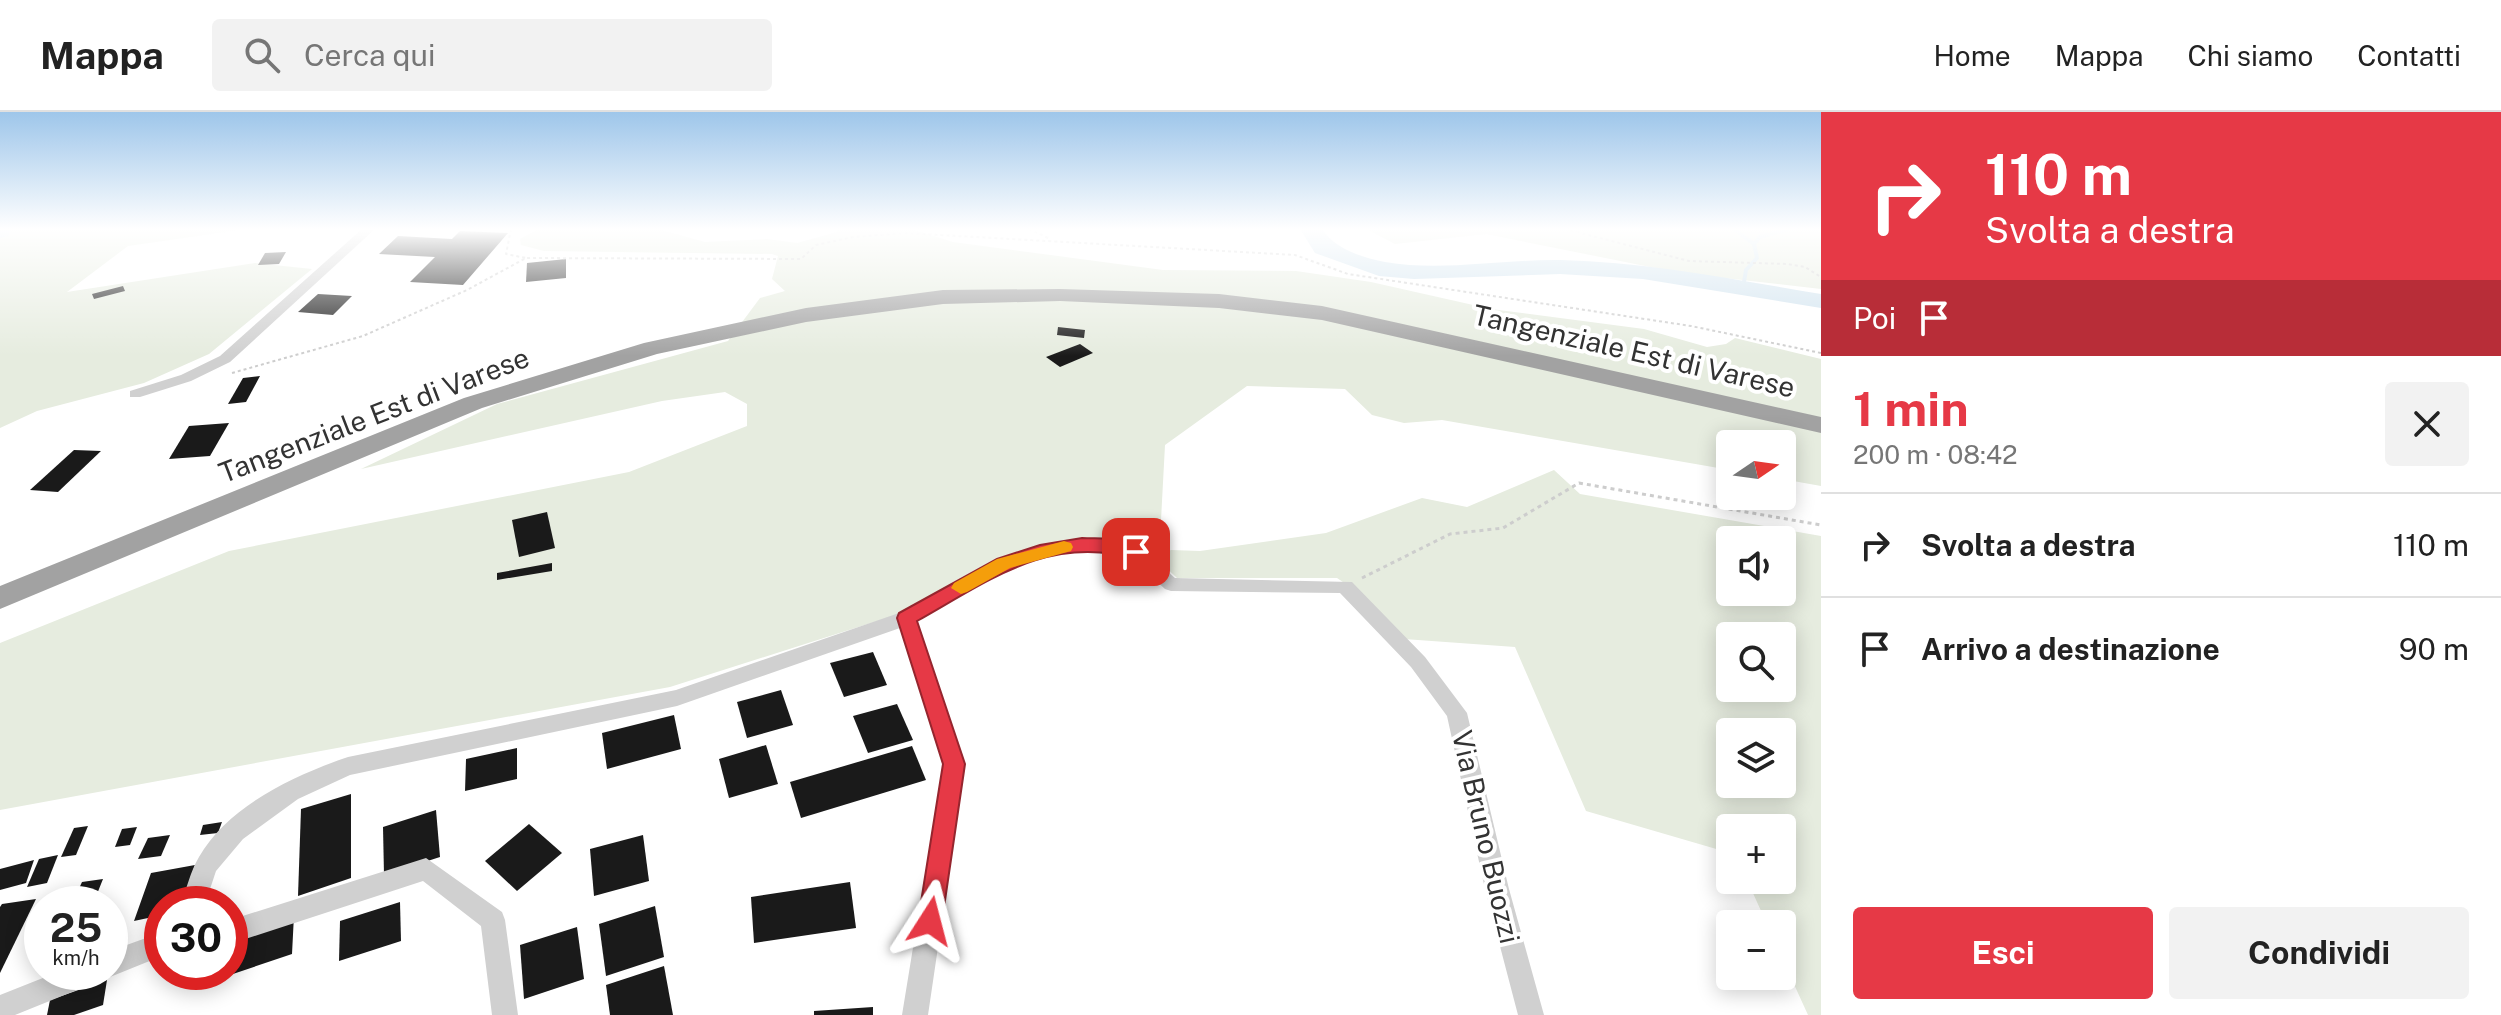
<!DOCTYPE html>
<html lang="it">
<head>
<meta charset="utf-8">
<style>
  :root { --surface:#fff; --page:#f2f2f2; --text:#222; --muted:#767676; --line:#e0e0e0; --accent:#e63946 }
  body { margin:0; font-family:"Public Sans",sans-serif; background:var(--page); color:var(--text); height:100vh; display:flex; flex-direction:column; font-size:30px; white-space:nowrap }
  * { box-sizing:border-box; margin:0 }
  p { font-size:26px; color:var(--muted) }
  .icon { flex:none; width:44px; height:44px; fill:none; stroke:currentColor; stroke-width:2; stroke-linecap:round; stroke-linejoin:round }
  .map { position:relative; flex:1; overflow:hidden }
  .details { display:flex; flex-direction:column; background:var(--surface); width:680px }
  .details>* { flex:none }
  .guide { background:#e63946; color:#fff; overflow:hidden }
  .needle { width:52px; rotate:77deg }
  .buttons { position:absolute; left:1716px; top:318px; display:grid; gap:16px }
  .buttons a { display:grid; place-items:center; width:80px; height:80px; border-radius:8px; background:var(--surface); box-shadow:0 4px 20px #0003; font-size:40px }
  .speed { position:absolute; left:24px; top:774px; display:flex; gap:16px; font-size:40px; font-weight:700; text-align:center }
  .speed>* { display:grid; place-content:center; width:104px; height:104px; border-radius:50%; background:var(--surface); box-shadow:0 4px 20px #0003; line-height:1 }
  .speed small { font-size:20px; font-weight:400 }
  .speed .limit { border:12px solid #d22; background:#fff; color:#111 }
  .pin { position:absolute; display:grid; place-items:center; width:68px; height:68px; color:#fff; margin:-34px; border-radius:16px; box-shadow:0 4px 12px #0006 }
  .me { position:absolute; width:88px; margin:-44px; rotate:9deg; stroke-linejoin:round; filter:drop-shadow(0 0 6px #0008) }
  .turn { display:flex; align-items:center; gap:28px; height:168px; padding:0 32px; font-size:36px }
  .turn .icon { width:104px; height:104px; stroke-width:2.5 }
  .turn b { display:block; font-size:56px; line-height:68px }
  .then { display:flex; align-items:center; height:76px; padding:0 32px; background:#0003; gap:16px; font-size:30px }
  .round { display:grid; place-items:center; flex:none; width:84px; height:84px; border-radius:8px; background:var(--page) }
  .head { display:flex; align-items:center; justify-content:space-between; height:136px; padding:0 32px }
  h1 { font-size:48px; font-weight:700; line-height:60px; color:var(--accent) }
  .action { display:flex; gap:16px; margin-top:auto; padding:16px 32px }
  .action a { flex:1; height:92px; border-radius:8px; background:var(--accent); color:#fff; font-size:32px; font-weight:700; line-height:92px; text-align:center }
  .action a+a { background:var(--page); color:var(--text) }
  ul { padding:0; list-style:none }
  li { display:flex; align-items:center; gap:24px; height:104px; padding:0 32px; border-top:2px solid var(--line) }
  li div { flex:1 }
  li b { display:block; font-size:30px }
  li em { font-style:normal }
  header { display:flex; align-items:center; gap:48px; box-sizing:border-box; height:112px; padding:0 40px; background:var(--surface); border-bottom:2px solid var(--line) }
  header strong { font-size:38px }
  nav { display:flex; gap:44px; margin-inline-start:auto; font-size:28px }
  .search { width:560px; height:72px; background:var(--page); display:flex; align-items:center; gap:20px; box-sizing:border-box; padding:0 28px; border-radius:8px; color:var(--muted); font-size:30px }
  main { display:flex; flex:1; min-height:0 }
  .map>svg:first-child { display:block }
  .green { fill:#e6ecdf; fill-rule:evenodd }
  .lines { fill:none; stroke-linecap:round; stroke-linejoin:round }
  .stream { stroke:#cfe2ee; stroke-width:4 }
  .river { fill:#cfe2ee; fill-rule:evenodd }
  .building { fill:#1a1a1a }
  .path-far1 { stroke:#cdcdcd; stroke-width:2; stroke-dasharray:3 3; stroke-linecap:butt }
  .path { stroke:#cdcdcd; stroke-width:3; stroke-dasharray:4 4; stroke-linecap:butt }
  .minor { fill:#d0d0d0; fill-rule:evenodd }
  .trunk { fill:#a2a2a2; fill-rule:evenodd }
  .route { fill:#e63946; stroke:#96252e; stroke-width:2 }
  .slow { fill:#f59e0b }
  .labels { text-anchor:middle; stroke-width:8; stroke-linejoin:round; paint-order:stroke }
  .street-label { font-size:28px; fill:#333; stroke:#fff }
</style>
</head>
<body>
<header>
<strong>Mappa</strong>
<div class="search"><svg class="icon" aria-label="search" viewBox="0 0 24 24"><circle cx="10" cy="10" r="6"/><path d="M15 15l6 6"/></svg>Cerca qui</div>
<nav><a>Home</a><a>Mappa</a><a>Chi siamo</a><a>Contatti</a></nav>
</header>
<main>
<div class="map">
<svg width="1821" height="903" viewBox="0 0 1821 903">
  <rect width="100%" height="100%" fill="#fff"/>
  <!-- green -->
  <g class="green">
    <path d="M0,117H246L128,134L67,180L255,151L312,157L209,242L144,271L37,299L0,316Z"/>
    <path d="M538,117H658L705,130L767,127L797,131L837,120L838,117H911L953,130L1163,158L1296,159L1371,170L1491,197L1644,217L1707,235L1726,232L1735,226L1821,247V374L1782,367V332H1730V358L1442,308L1404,311L1372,303L1345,277L1247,274L1165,333L1160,427L1144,435L1123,429H1082L896,503L670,575L0,698V531L229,439L629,360L747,314V292L725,280L662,289L361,357L497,292L728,229L760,186L785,179L772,167L778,144L772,142L544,139L521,133L520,127Z"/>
    <path d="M1366,117H1821V177L1680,161L1486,122L1395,132Z"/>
    <path d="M1554,358L1580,382L1821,424V903H1808L1782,846V812H1767L1747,768H1782V716H1730V741L1586,699L1515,535L1404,527L1359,481L1337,466H1177L1155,445L1171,438L1200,439L1326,421L1422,386L1467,395ZM1730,428H1782V480H1730ZM1730,524H1782V576H1730ZM1730,620H1782V672H1730Z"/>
  </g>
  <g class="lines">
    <!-- stream -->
    <g class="stream">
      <path d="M1734,117L1754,132"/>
      <path d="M1743,176L1746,158L1757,146L1754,132L1760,125L1788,117"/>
    </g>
    <!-- river -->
    <g class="river">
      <path d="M0,117H12L8,124L0,126Z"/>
      <path d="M1300,117H1322C1334,136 1362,146 1385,150C1442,160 1503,147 1561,148C1649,150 1735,168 1821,182V196L1643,167L1560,162L1414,167L1379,164L1315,141Z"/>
    </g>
  </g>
  <!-- building -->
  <g class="building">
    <path d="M460,119L508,121L463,173L410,170L435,145L379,142L398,124L452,127Z"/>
    <path d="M286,140L279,152L258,153L265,141Z"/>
    <path d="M566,147V166L526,170L527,151Z"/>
    <path d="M123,174L125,179L94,187L92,182Z"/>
    <path d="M318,182L352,184L333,203L298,200Z"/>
    <path d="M1058,215L1085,218L1084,226L1057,223Z"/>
    <path d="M1080,232L1093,241L1060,255L1046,245Z"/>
    <path d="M260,264L246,290L228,292L243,266Z"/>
    <path d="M229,311L210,344L169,347L189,314Z"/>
    <path d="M74,338L101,339L58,380L30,378Z"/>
    <path d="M547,400L555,436L519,445L512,408Z"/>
    <path d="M552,451V459L497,468V461Z"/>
    <path d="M873,540L887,573L844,585L830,551Z"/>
    <path d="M781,578L793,613L747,626L737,590Z"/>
    <path d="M897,592L913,628L868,641L853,604Z"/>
    <path d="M674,603L681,637L607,657L602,621Z"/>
    <path d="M766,633L778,672L729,686L719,647Z"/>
    <path d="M912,634L926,668L801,706L790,670Z"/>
    <path d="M517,636V667L465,679L466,647Z"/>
    <path d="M351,682V766L298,784L301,697Z"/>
    <path d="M436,698L440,745L384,763L383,715Z"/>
    <path d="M222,710L218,721L200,723L203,713Z"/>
    <path d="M529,712L562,741L517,779L485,749Z"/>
    <path d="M88,714L76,743L61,745L74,716Z"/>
    <path d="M137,715L130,733L115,735L122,717Z"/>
    <path d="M170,723L161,744L138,747L148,726Z"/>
    <path d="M643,723L649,769L594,784L590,737Z"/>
    <path d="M58,743L47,771L27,775L39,747Z"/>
    <path d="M34,748L26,771L0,778V757Z"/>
    <path d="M195,753L182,792H162V803L134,809L151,761Z"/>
    <path d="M103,767L93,792H72L82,770Z"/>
    <path d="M850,770L856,816L754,831L751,785Z"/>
    <path d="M36,787L0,861V795L2,792Z"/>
    <path d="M400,790L401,829L339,849L340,809Z"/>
    <path d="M655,794L664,845L606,864L599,812Z"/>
    <path d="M294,803L292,842L224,865V860H230V824Z"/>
    <path d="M577,815L584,867L524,887L520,833Z"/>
    <path d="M664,854L673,903H610L606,873Z"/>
    <path d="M107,868L103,893L74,903H47L50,888Z"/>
    <path d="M873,895V903H814V899Z"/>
  </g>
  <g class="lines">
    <!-- path-far1 -->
    <g class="path-far1">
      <path d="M511,117L506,142L526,146"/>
      <path d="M1029,117L1048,126"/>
      <path d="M1565,117L1689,149L1788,152L1805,155L1821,165"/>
      <path d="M232,261L363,224L467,178L526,146L801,147L816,133L853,125L905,121L1295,143L1348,162L1691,214L1821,241"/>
    </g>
    <!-- path -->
    <path class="path" d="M1362,466L1450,422L1503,416L1579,371L1821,413"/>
    <!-- minor -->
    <g class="minor">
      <path d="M362,117H375L230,250L191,269L140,285H130V279L181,263L220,244Z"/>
      <path d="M1082,426C1133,427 1138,432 1175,466L1352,470L1425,545L1467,601L1509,777L1544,903H1518L1485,777L1447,604L1411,555L1340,481L1171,479L1165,477C1153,466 1141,451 1128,444C1118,438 1109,439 1098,438C1030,437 974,477 916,509L965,652L928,903H902L943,652L900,516L677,594L350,663L298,687L243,727L216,759L205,792H181C187,776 190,760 199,745C228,694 295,663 348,645L676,578L899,501L998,448L1040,433Z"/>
      <path d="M426,746L502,800L505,808L518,903H492L481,814L423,769L230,832V808Z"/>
      <path d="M162,815V844L110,865L102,861L99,869L15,903H0V883L58,860H110V839L146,826Z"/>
    </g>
    <!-- trunk -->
    <path class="trunk" d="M1060,177L1219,182L1322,194L1821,305V321L1322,208L1219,196L1060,189L943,192L806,210L657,242L482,296L0,497V474L464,286L644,231L806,196L943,178Z"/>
  </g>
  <!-- sky -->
  <linearGradient id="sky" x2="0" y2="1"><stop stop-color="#9ec6ea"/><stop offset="0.48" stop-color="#fff"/><stop offset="1" stop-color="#fff" stop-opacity="0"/></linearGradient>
  <rect width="1821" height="244" fill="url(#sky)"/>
  <!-- route -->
  <path class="route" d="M1082,426C1102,427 1131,423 1145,440L1136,447C1049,422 990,468 917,509L965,652L942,809L939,817L930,821L921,817L918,809L943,652L897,506L899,501L997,447L1040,433Z"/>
  <!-- slow -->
  <path class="slow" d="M1064,429L1071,431L1073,435L1071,439L1010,456L967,480L961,482L951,476L954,471L997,447Z"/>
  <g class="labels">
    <!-- street labels -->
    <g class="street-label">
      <text transform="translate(1634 239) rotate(13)" y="10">Tangenziale Est di Varese</text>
      <text transform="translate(374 303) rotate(-21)" y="10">Tangenziale Est di Varese</text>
      <text transform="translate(1486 725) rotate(77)" y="10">Via Bruno Buozzi</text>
    </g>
  </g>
</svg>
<div class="buttons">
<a><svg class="needle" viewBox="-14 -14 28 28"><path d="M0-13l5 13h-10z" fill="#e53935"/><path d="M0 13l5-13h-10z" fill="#767676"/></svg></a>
<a><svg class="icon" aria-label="sound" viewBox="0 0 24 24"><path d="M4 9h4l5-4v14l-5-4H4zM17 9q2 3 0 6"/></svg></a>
<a><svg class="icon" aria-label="search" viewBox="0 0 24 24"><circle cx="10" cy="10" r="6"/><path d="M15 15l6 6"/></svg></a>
<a><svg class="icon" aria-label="layers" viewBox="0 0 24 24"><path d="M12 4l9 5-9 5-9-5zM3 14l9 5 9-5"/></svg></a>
<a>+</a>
<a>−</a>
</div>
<div class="speed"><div>25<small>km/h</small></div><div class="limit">30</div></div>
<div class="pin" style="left:1136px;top:440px;background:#d93025"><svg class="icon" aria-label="arrive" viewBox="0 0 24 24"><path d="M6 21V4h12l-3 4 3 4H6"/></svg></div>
<svg class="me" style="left:930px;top:809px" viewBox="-20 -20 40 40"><path d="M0-17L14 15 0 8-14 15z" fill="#e63946" stroke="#fff" stroke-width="4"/></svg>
</div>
<section class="details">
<div class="guide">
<div class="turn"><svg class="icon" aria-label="right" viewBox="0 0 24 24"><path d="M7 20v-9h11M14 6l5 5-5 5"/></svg><div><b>110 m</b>Svolta a destra</div></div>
<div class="then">Poi<svg class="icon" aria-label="arrive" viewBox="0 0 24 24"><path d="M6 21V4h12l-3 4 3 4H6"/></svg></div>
</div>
<div class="head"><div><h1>1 min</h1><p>200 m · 08:42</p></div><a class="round"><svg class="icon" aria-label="close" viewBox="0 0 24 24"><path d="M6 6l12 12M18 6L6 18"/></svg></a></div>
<ul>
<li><svg class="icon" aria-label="right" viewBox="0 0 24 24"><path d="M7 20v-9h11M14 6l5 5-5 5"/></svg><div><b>Svolta a destra</b></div><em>110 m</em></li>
<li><svg class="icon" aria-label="arrive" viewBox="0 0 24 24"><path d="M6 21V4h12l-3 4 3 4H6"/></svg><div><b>Arrivo a destinazione</b></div><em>90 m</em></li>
</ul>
<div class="action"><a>Esci</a><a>Condividi</a></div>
</section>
</main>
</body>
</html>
